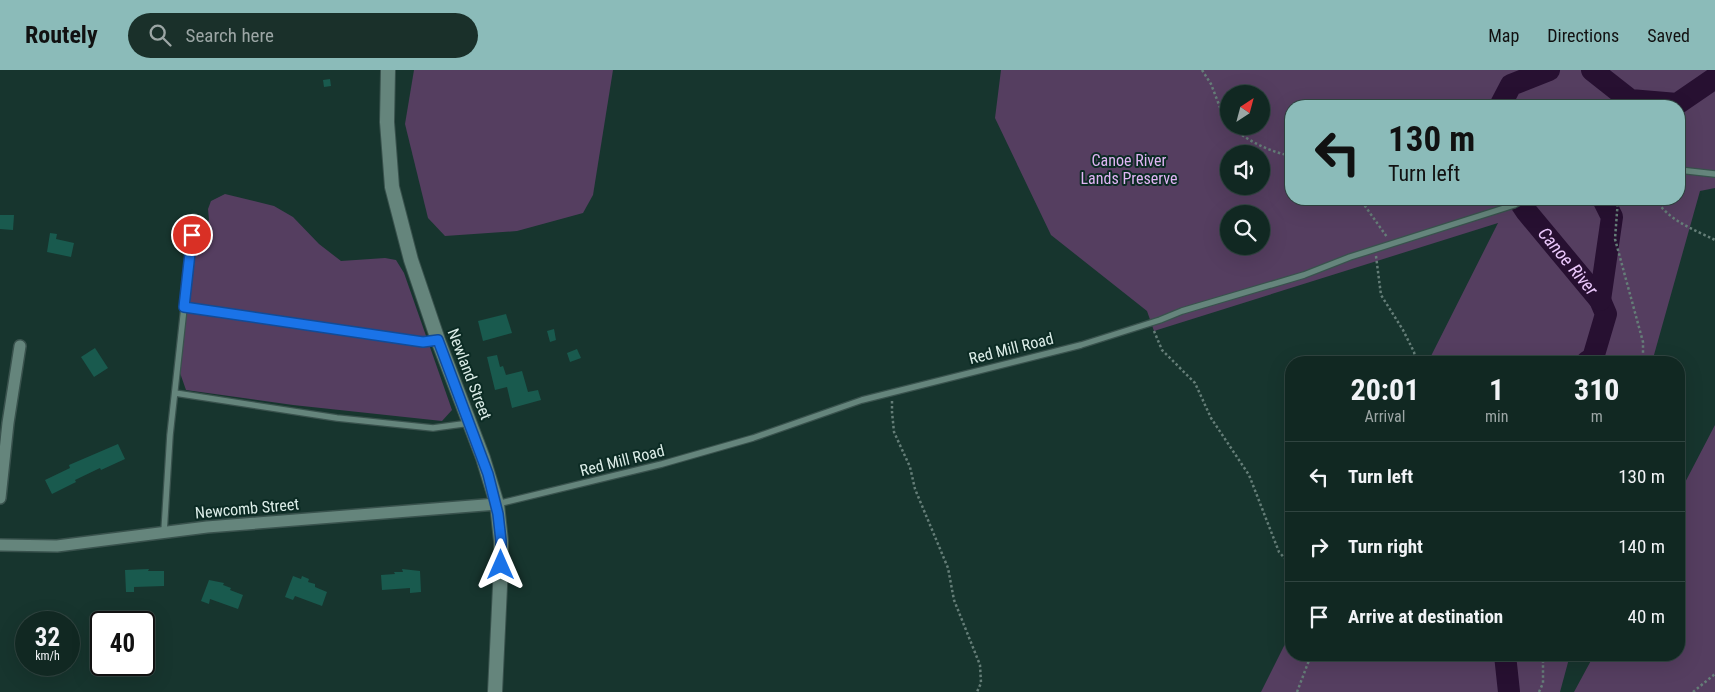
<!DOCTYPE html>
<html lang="en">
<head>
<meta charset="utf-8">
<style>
  :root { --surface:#112822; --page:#1a302a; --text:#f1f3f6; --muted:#9ca6a5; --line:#304440; --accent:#8bbbb9 }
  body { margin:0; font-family:"Roboto Condensed",sans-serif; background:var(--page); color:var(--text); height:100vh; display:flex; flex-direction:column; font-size:19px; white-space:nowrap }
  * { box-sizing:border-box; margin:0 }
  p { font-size:16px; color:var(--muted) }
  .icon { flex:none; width:28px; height:28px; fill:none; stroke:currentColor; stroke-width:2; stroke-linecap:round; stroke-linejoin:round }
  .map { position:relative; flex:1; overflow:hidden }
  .sheet { position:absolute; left:1285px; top:286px; width:400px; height:305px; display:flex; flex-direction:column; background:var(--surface); border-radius:20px; box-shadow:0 5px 20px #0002,0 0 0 1px var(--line) }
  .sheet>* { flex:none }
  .guide { position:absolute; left:1285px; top:30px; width:400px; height:105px; border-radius:20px; box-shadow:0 5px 20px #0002,0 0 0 1px var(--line); background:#8bbbb9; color:#111; overflow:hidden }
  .needle { width:32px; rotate:36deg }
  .controls { position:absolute; left:1220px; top:15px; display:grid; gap:10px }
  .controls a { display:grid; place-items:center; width:50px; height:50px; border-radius:50%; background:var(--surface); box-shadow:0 5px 20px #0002,0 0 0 1px var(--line); font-size:25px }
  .speed { position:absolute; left:15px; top:541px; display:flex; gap:10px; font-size:25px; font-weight:700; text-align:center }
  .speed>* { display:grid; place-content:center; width:65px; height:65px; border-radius:50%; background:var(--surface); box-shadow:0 5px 20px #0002,0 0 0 1px var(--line); line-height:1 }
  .speed small { font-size:12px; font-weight:400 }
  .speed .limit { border:2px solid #111; border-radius:8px; background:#fff; color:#111 }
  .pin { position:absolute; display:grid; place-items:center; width:42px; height:42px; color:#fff; margin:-21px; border:2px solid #fff; border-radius:50%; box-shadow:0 1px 5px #0007 }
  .me { position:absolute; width:55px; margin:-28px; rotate:0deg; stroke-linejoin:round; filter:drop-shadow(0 0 4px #0008) }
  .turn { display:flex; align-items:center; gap:18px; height:105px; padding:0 20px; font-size:22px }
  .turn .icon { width:65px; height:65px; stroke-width:2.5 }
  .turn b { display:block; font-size:35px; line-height:42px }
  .eta { display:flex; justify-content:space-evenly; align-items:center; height:85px; text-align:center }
  .eta b { font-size:30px; font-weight:700; line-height:35px }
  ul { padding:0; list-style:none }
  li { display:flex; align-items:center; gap:15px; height:70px; padding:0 20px; border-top:1px solid var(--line) }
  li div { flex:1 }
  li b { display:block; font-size:19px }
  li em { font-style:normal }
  header { display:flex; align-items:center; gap:30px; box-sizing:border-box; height:70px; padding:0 25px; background:var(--accent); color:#111 }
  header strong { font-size:24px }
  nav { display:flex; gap:28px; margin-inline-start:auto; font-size:18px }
  .search { width:350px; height:45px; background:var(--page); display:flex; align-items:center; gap:12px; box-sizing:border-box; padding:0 18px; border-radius:28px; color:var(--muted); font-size:19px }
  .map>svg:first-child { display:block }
  .green { fill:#553e60; fill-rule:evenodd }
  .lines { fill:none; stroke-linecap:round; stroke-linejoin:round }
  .river { stroke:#271031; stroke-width:22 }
  .building { fill:#195a4e }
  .service-casing { stroke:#39524d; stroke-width:8 }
  .minor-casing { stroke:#39524d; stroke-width:14 }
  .tertiary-casing { stroke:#39524d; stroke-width:16 }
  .path { stroke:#657e78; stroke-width:2.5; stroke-dasharray:2.5 2.5; stroke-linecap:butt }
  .service { stroke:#65857c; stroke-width:5.5 }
  .minor { stroke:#65857c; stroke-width:11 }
  .tertiary { stroke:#65857c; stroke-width:14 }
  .route-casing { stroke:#114b97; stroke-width:12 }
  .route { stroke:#1a73e8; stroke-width:9 }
  .labels { text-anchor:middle; stroke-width:4; stroke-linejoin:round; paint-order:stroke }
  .park-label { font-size:16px; fill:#e1b6f5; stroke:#0c2b24 }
  .street-label { font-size:16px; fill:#dcede8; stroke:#0c2b24 }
  .water-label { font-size:18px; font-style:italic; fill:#ecc9fd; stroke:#0c2b24 }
</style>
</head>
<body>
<header>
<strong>Routely</strong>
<div class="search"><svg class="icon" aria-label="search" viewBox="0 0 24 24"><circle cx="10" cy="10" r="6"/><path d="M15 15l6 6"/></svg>Search here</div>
<nav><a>Map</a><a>Directions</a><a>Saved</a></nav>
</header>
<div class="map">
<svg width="1715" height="622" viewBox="0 0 1715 622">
  <rect width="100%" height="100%" fill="#17352e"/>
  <!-- green -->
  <g class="green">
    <path d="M414,0H613L593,125L583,143L517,161L445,166L428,148L405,54Z"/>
    <path d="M1001,0H1715V118L1700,121L1652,292H1428L1498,153L1154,261L1147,241L1051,165L995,48ZM1229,24H1261V56H1229ZM1291,36H1679V129H1291ZM1229,84H1261V116H1229ZM1229,144H1261V176H1229Z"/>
    <path d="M225,124L274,136L293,147L319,174L341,191L385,188L396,190L404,203L452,340L442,351L293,335L186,320L179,300L197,167L209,150L208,139L211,131Z"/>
    <path d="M1715,355V622H1574L1594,585H1679V424Z"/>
    <path d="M1291,562V585H1570L1560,622H1261Z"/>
  </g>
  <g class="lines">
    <!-- river -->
    <g class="river">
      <path d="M1592,0L1630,30L1677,34L1715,8"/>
      <path d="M1500,36L1511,15L1549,0"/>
      <path id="s1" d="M1518,129L1526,141L1600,230L1606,244L1593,288L1587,292"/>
      <path d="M1600,230L1612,147L1603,129"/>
      <path d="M1505,585L1509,622"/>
    </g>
  </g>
  <!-- building -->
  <g class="building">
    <path d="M330,9L331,16L324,17L323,10Z"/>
    <path d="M0,145H14L13,160L0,159Z"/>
    <path d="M50,163L57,164L56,169L74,173L71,187L47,182Z"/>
    <path d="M506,244L512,263L483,271L478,251Z"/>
    <path d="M554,259L556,270L550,272L547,261Z"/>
    <path d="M95,278L108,298L94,307L81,287Z"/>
    <path d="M577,279L581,288L570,292L567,283Z"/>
    <path d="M497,285L500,297L503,296L506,305L522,301L528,322L538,320L541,330L512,338L507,317L495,320L487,287Z"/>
    <path d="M118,374L125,389L101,400L100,398L75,410L76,412L52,424L45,410L70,398L69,395Z"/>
    <path d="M149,499L148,501H164V516L134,517V522H126L125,500Z"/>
    <path d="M402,499L420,501L421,522L410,523V518L382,520L381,505L395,504L394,502H403Z"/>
    <path d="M293,506L301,509L302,506L309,509L308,512L315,514V517L327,522L322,536L295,526L293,530L285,527Z"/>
    <path d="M209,510L224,513L223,515L231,518L230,520L243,525L238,539L210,529L209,534L201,531Z"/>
  </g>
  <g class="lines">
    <!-- service casing -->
    <g class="service-casing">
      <g id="service">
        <path d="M1679,100L1715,104"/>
        <path d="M184,237L423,272L438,270"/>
        <path d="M175,323L337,348L433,358L470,353"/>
        <path d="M497,434L662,394L753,368L862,330L1081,275L1160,250L1182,241L1304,205L1350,187L1514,135L1525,129"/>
        <path d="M164,462L170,365L194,147"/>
      </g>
    </g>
    <!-- minor casing -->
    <g class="minor-casing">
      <g id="minor">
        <path d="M0,428L8,353L20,276"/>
        <path d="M0,475L57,476L207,457L497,434"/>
      </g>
    </g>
    <!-- tertiary casing -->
    <g class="tertiary-casing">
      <path id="tertiary" d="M388,0L387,52L392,117L411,190L438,270L483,388L497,434L501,471V495L495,622"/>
    </g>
    <!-- path -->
    <g class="path">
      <path d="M1202,0L1211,14L1226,53L1229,55"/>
      <path d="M1230,56C1248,71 1268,81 1291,86"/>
      <path d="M1357,129L1365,136L1387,167"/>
      <path d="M1618,129L1615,169L1643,272V292"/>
      <path d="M1656,129C1667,150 1695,160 1715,170"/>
      <path d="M1376,186L1381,225L1403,260L1414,282L1416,292"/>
      <path d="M1154,261L1162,280L1195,313L1211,348L1249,405L1279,482L1291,495"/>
      <path d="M892,331V342L894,362L910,397L915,419L948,498L954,530L980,595L981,613L977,622"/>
      <path d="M1297,622L1311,585"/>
      <path d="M1539,622L1543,613V585"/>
      <path d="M1693,622L1715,604"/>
    </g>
    <!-- service -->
    <use href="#service" class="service"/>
    <!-- minor -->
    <use href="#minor" class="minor"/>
    <!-- tertiary -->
    <use href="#tertiary" class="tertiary"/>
  </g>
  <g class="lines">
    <!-- route casing -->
    <g class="route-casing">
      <path id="route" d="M192,165L184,237L423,272L438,270L488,404L498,444L501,471V495"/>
    </g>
    <!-- route -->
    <use href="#route" class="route"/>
  </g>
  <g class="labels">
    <!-- park labels -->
    <g class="park-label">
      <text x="1129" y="96">Canoe River<tspan x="1129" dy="18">Lands Preserve</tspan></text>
    </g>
    <!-- street labels -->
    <g class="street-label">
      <text transform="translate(1011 278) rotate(-14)" y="6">Red Mill Road</text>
      <text transform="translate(470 304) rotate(69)" y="6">Newland Street</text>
      <text transform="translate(622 390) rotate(-14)" y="6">Red Mill Road</text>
      <text transform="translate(247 438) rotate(-5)" y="6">Newcomb Street</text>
    </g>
    <!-- water labels -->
    <g class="water-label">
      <text dy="6" stroke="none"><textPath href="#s1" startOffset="80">Canoe River</textPath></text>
    </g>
  </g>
</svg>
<div class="controls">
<a><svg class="needle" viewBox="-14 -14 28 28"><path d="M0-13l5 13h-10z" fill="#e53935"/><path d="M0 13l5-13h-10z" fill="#9ca6a5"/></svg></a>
<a><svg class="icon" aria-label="sound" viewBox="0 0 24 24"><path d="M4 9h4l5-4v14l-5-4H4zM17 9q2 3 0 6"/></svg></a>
<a><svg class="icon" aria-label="search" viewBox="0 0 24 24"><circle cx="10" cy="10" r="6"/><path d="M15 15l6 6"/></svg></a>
</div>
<div class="speed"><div>32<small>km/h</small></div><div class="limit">40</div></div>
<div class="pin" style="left:192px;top:165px;background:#d93025"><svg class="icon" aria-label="arrive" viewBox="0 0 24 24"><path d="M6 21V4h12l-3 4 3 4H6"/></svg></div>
<svg class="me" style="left:501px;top:495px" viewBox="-20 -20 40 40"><path d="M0-17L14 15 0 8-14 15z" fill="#1a73e8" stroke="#fff" stroke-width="4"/></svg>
<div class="guide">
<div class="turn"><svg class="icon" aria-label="left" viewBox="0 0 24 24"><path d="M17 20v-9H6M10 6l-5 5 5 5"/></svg><div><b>130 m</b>Turn left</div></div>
</div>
<section class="sheet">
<div class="eta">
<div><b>20:01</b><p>Arrival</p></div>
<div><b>1</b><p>min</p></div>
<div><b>310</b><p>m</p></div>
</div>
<ul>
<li><svg class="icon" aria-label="left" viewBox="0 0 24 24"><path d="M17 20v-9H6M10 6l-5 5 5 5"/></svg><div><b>Turn left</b></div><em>130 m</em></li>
<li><svg class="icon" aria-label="right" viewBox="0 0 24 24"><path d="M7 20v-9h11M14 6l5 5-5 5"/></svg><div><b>Turn right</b></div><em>140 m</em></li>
<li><svg class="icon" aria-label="arrive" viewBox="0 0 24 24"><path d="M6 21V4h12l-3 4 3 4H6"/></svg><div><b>Arrive at destination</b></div><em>40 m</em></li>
</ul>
</section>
</div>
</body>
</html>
